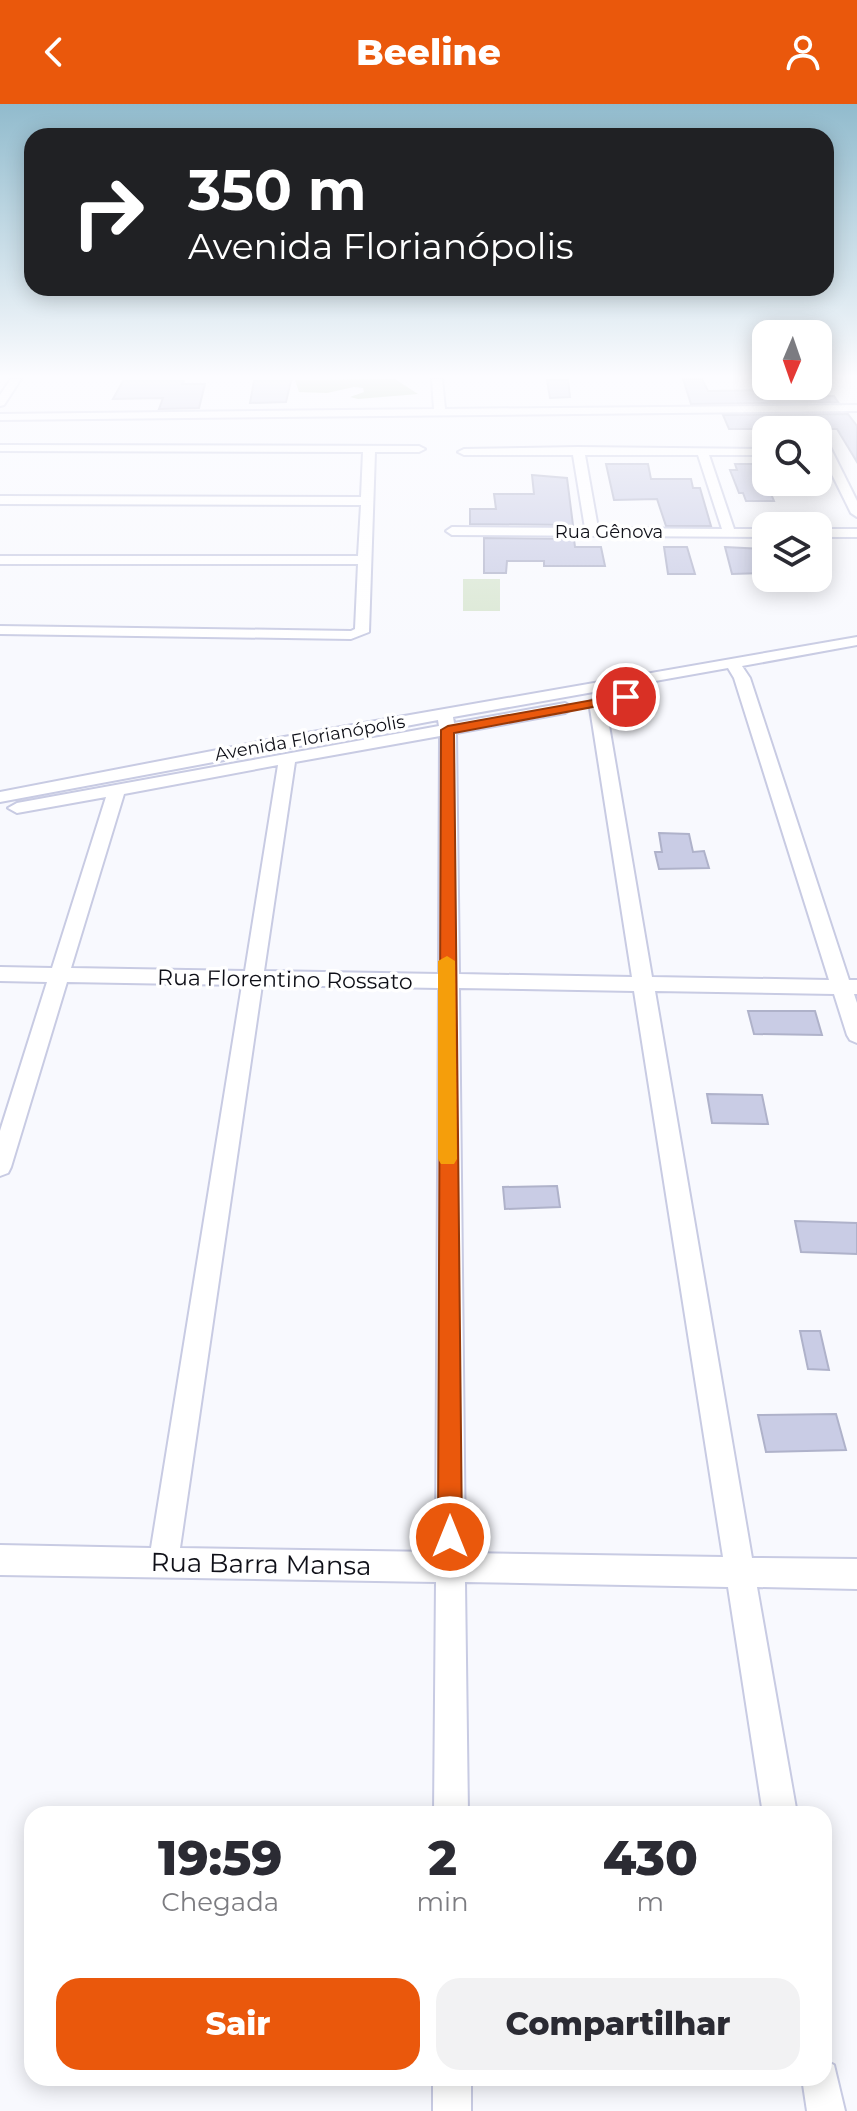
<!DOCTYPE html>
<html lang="pt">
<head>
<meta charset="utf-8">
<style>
  :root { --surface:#fff; --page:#f2f2f3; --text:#2b2b33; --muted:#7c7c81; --accent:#ea580c }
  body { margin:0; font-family:Montserrat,sans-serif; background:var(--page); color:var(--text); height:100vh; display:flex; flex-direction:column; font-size:30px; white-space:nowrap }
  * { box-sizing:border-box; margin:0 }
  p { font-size:26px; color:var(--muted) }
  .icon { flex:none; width:44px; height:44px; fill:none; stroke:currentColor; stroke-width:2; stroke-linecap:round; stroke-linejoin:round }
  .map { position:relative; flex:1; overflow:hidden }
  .details { position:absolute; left:24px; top:1702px; width:808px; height:280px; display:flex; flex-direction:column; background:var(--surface); border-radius:24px; box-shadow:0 4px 20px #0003 }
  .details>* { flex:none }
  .top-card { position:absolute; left:24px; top:24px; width:810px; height:168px; border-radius:24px; box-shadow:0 4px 20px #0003; background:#202124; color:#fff; overflow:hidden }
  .needle { width:52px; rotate:182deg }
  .controls { position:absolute; left:752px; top:216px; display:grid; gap:16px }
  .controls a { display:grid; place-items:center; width:80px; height:80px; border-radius:16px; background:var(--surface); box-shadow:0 4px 20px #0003; font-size:40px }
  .pin { position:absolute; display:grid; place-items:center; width:68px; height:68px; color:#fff; margin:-34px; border:4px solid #fff; border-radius:50%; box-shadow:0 2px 8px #0007 }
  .me { position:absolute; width:88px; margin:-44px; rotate:0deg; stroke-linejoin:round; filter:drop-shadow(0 0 6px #0008) }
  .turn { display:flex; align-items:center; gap:28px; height:168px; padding:0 32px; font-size:36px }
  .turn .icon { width:104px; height:104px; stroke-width:2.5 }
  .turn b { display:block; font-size:56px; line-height:68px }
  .eta { display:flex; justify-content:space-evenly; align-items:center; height:136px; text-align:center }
  .eta b { font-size:48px; font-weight:800; line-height:56px }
  .primary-button { display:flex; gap:16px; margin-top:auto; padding:16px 32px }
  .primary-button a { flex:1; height:92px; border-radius:24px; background:var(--accent); color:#fff; font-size:32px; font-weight:800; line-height:92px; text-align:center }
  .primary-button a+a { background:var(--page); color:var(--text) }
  header { display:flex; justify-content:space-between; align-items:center; height:104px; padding:0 32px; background:var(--accent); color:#fff; font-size:36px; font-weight:800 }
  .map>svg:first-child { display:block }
  .green { fill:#d8e6d1 }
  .forest { fill:#b1c6a5 }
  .building { fill:#c9cce5; stroke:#afb2ca; stroke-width:2 }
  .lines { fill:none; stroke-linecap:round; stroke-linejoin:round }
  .minor-casing { stroke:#c8cbe3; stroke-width:4 }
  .minor { fill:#fff; fill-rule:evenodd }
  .route { fill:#ea580c; stroke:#983908; stroke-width:2 }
  .slow { fill:#f59e0b }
  .labels { text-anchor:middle; stroke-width:7; stroke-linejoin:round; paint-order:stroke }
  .far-street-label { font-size:18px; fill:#0f1018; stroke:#fff }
  .street-label { font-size:22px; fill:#0f1018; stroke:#fff }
  .near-street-label { font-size:26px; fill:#0f1018; stroke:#fff }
</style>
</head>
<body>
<header><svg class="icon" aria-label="back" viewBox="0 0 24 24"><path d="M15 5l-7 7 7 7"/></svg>Beeline<svg class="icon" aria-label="person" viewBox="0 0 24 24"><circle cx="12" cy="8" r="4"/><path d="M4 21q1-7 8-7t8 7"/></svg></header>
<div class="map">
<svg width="857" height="2007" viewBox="0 0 857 2007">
  <rect width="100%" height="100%" fill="#f8f9fe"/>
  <!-- green -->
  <rect class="green" x="463" y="475" width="37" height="32"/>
  <!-- forest -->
  <path class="forest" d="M395,275L418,290L358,295L350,293L364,288L363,284L354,283L327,289L299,288L295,276Z"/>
  <!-- building -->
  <g class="building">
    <path d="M683,275H702L708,287L775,286L773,282H817L823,292H834L838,298L691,300Z"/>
    <path d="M547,276H568L570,293L550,294Z"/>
    <path d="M123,277H184L182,280H205L199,304L159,305L163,294L113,295Z"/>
    <path d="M254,277H291L286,298L250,299Z"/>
    <path d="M848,310L857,322V358L837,325H729L723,311Z"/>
    <path d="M606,360H648L651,375H691L693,384H700L711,422H666L657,395L614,396Z"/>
    <path d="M735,360H766V378L774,397H746L743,389H739L730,366H737Z"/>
    <path d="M532,371L567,374L573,421L470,420V405H496L494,390H534Z"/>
    <path d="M484,434L574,435L575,443H601L605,462H544V457H507L506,469H484Z"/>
    <path d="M664,443H687L695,470H668Z"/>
    <path d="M725,443L766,445V469L732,470Z"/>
    <path d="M659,729L689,730L693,748L704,747L709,764L659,765L655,748H662Z"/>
    <path d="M748,907H815L822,931L754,930Z"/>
    <path d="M707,990L762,991L768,1020L712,1019Z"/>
    <path d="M557,1082L560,1103L505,1105L503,1083Z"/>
    <path d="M795,1117L857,1119V1150L801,1148Z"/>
    <path d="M800,1227H820L829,1266L808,1265Z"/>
    <path d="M836,1310L846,1346L766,1348L758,1311Z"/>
  </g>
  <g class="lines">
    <!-- minor casing -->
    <g class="minor-casing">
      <g id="minor">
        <path d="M11,275H21L4,301L0,302V291Z"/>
        <path d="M432,275H442L445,305L857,301V307L0,316V310L434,305Z"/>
        <path d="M818,328L824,331L857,397V413L851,409L818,342Z"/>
        <path d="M0,341L419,342L425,345L419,348H375L369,528L351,535L0,530V522L351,527L355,525L358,460H0V452H358L361,401L0,400V392L361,393L363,348L0,347Z"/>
        <path d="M578,343L766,345V351H709L734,425H766V433L452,431L446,427L452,423L585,424L573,351H464L458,348L464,345ZM585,351H698L722,425L598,424Z"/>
        <rect x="818" y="425" width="39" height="8"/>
        <path d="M857,533V541L742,562L750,574L849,876H857V890H854L857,899V939L850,936L847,931L834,890L655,887L752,1454L857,1455V1485L757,1483L797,1710H763L728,1483L465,1478L468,1710H434L436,1478L0,1471V1441L151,1444L242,881L67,878L11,1063L8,1069L0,1072V1027L47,878L0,877V863L52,864L106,693L17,709L8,704L17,699L439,622L438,616L0,698V688L284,633ZM728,564L734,574L829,876L652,873L605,598L597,593L589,598L632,873L459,870L456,629L565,609L573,604L565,599L454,619L453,613ZM440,632L439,870L264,867L295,658ZM278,661L245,867L71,864L124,690ZM262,881L439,884L436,1448L180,1444ZM459,884L634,887L723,1453L465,1449Z"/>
        <path d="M824,1956L834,1961L845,2007H807L802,1974H824Z"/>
        <rect x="433" y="1974" width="38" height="33"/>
      </g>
    </g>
    <!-- minor -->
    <use href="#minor" class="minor"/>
  </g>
  <!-- sky -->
  <linearGradient id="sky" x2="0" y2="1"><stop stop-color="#91bbcd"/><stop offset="0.49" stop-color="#fcfcff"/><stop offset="1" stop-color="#fcfcff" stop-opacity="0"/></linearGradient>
  <rect width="857" height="556" fill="url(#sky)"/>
  <!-- route -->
  <path class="route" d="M626,590L632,593L630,596L454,629L462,1433L459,1441L450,1445L442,1441L438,1433L441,626L448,622Z"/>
  <!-- slow -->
  <path class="slow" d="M447,852L455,857L457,1055L454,1060H441L438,1055V857Z"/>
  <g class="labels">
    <!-- far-street labels -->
    <g class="far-street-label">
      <text x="609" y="434">Rua Gênova</text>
      <text transform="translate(310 634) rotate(-10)" y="6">Avenida Florianópolis</text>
    </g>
    <!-- street labels -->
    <g class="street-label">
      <text transform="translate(285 875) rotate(1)" y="8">Rua Florentino Rossato</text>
    </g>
    <!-- near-street labels -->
    <g class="near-street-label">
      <text transform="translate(261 1460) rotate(1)" y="9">Rua Barra Mansa</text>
    </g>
  </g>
</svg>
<div class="controls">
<a><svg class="needle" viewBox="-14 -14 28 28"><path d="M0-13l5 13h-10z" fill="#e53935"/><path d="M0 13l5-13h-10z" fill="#7c7c81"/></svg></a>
<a><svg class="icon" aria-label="search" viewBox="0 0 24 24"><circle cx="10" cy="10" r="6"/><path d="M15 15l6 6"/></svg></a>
<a><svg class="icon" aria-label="layers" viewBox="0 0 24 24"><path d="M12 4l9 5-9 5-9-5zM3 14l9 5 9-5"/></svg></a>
</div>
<div class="pin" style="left:626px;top:593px;background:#d93025"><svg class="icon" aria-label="arrive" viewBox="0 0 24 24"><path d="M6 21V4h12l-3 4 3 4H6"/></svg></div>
<svg class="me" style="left:450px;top:1433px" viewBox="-20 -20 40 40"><circle r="17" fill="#ea580c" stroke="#fff" stroke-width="3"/><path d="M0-11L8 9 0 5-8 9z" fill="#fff"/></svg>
<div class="top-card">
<div class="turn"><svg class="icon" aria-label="right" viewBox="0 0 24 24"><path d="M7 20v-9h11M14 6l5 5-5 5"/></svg><div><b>350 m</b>Avenida Florianópolis</div></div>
</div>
<section class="details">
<div class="eta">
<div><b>19:59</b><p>Chegada</p></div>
<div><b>2</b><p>min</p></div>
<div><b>430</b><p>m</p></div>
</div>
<div class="primary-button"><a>Sair</a><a>Compartilhar</a></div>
</section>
</div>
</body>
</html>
